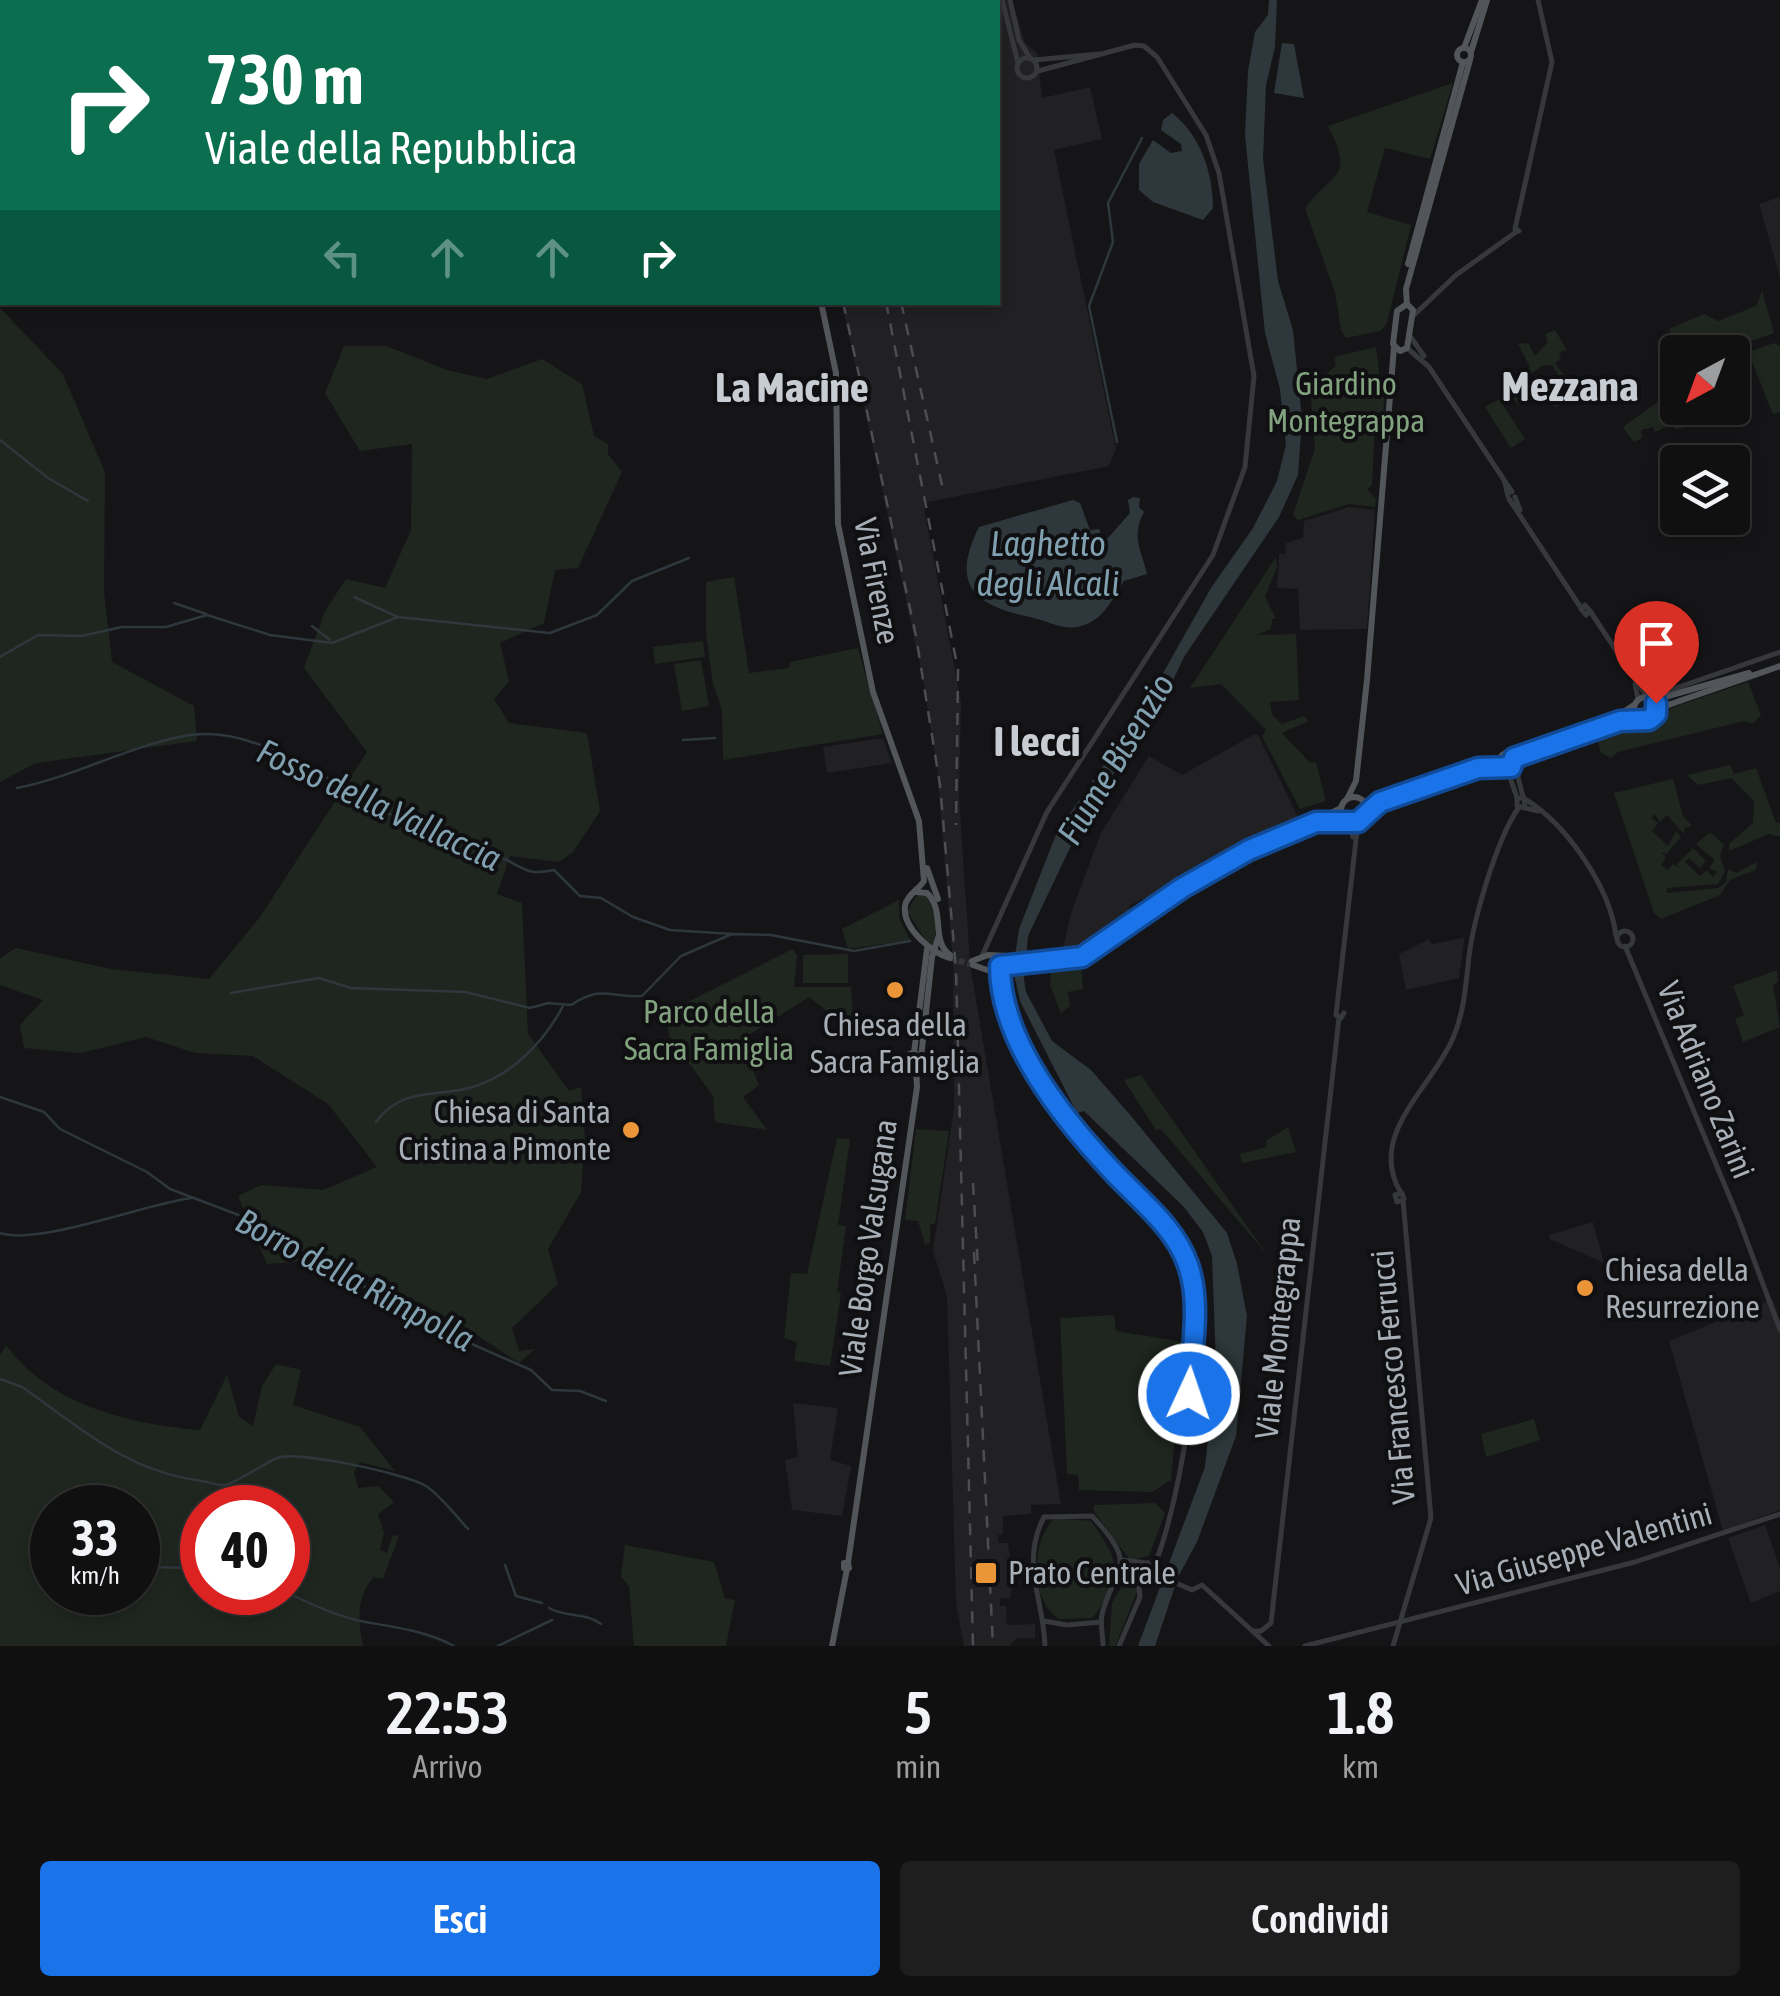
<!DOCTYPE html>
<html lang="it">
<head>
<meta charset="utf-8">
<style>
  :root { --surface:#101011; --page:#1e1e1f; --text:#f1f3f6; --muted:#9c9d9f; --line:#303031; --accent:#1a73e8 }
  body { margin:0; font-family:"Asap Condensed",sans-serif; background:var(--page); color:var(--text); height:100vh; display:flex; flex-direction:column; font-size:38px; white-space:nowrap }
  * { box-sizing:border-box; margin:0 }
  p { font-size:32px; color:var(--muted) }
  .icon { flex:none; width:55px; height:55px; fill:none; stroke:currentColor; stroke-width:2; stroke-linecap:round; stroke-linejoin:round }
  .map { position:relative; height:1646px; overflow:hidden }
  .sheet { display:flex; flex-direction:column; background:var(--surface); flex:1 }
  .sheet>* { flex:none }
  .hud { position:absolute; left:0px; top:0px; width:1000px; height:305px; box-shadow:0 5px 15px #0003,0 0 0 2px var(--line); background:#0b6e4f; color:#fff; overflow:hidden }
  .needle { width:65px; rotate:221deg }
  .fabs { position:absolute; left:1660px; top:335px; display:grid; gap:20px }
  .fabs a { display:grid; place-items:center; width:90px; height:90px; border-radius:10px; background:var(--surface); box-shadow:0 5px 15px #0003,0 0 0 2px var(--line); font-size:50px }
  .speed { position:absolute; left:30px; top:1485px; display:flex; gap:20px; font-size:50px; font-weight:700; text-align:center }
  .speed>* { display:grid; place-content:center; width:130px; height:130px; border-radius:50%; background:var(--surface); box-shadow:0 5px 15px #0003,0 0 0 2px var(--line); line-height:1 }
  .speed small { font-size:25px; font-weight:400 }
  .speed .limit { border:15px solid #d22; background:#fff; color:#111 }
  .pin { position:absolute; display:grid; place-items:center; width:85px; height:85px; color:#fff; margin:-102px -42px; border-radius:50% 50% 50% 0; rotate:-45deg; box-shadow:0 0 10px #0007 }
  .pin .icon { rotate:45deg }
  .me { position:absolute; width:110px; margin:-55px; rotate:3deg; stroke-linejoin:round; filter:drop-shadow(0 0 8px #0008) }
  .turn { display:flex; align-items:center; gap:35px; height:210px; padding:0 40px; font-size:45px }
  .turn .icon { width:130px; height:130px; stroke-width:2.5 }
  .turn b { display:block; font-size:70px; line-height:85px }
  .lanes { display:flex; align-items:center; height:95px; padding:0 40px; background:#0003; justify-content:center; gap:50px; direction:ltr }
  .lanes .off { opacity:.35 }
  .eta { display:flex; justify-content:space-evenly; align-items:center; height:170px; text-align:center }
  .eta b { font-size:60px; font-weight:600; line-height:70px }
  .button { display:flex; gap:20px; margin-top:auto; padding:20px 40px }
  .button a { flex:1; height:115px; border-radius:10px; background:var(--accent); color:#fff; font-size:40px; font-weight:600; line-height:115px; text-align:center }
  .button a+a { background:var(--page); color:var(--text) }
  .map>svg:first-child { display:block }
  .built { fill:#212124 }
  .green { fill:#1f261f; fill-rule:evenodd }
  .water { fill:#2e383c }
  .lines { fill:none; stroke-linecap:round; stroke-linejoin:round }
  .stream { stroke:#2e383c; stroke-width:2.5 }
  .major-tunnel { stroke:#323437; stroke-width:6; stroke-dasharray:6 3; stroke-linecap:butt }
  .minor { stroke:#36383c; stroke-width:5 }
  .major { stroke:#52555a; stroke-width:6 }
  .rail { stroke:#4b4e52; stroke-width:2.5; stroke-dasharray:12 10; stroke-linecap:butt }
  .route-casing { stroke:#114b97; stroke-width:25 }
  .route { stroke:#1a73e8; stroke-width:18 }
  .poi-dot { fill:#eb9539; stroke:#101012; stroke-width:4 }
  .labels { text-anchor:middle; stroke-width:8; stroke-linejoin:round; paint-order:stroke }
  .park-label { font-size:32px; fill:#82a17f; stroke:#101012 }
  .street-label { font-size:32px; fill:#a7aeb6; stroke:#101012 }
  .poi-label { font-size:32px; fill:#a7aeb6; stroke:#101012; text-anchor:start }
  .water-label { font-size:35px; font-style:italic; fill:#80a0b0; stroke:#101012 }
  .district-label { font-size:42px; font-weight:bold; fill:#c8ccd3; stroke:#101012 }
</style>
</head>
<body>
<div class="map">
<svg width="1780" height="1646" viewBox="0 0 1780 1646">
  <rect width="100%" height="100%" fill="#151517"/>
  <!-- built -->
  <g class="built">
    <path d="M811,0H1012L1025,43L1037,53L1042,98L1090,87L1102,139L1054,150L1116,449L1109,466L923,503L961,702L959,795L970,964L1061,1504L1031,1505V1514L1003,1516V1534L998,1535V1543H1008L1013,1579L1010,1598H1000V1606H1006L1007,1625L1035,1624V1638H1017L1010,1646H964L956,1603L947,1296L933,1251L954,1108L953,962L937,769L923,679L842,303L998,302V2Z"/>
    <path d="M1780,197V277L1759,204Z"/>
    <path d="M1349,507L1375,510L1367,629L1300,630L1298,589L1277,588L1279,554H1285L1286,543L1303,538L1304,521Z"/>
    <path d="M1253,735H1258L1299,819L1129,906L1130,915L1084,951L1062,953L1071,913L1101,833L1149,756L1182,775Z"/>
    <path d="M883,738L892,763L827,773L823,747Z"/>
    <path d="M1465,933L1459,978L1406,990L1399,954L1429,939L1432,944L1463,938Z"/>
    <path d="M1593,1222L1604,1263L1550,1239L1549,1235Z"/>
    <path d="M1773,1299L1780,1320V1510L1723,1531L1669,1341Z"/>
    <path d="M793,1403L838,1408L830,1460L851,1466L842,1516L792,1510L785,1460L798,1457Z"/>
    <path d="M1765,1525L1780,1568V1591L1751,1603L1728,1538Z"/>
  </g>
  <!-- green -->
  <g class="green">
    <path d="M1453,83L1430,159L1385,148L1367,212L1411,225L1387,323L1380,331L1346,338L1341,330L1335,292L1305,209C1329,172 1357,182 1328,126Z"/>
    <path d="M1762,291L1774,333L1720,352H1678L1669,329L1704,314L1718,321L1756,306Z"/>
    <path d="M0,308L63,374L105,472L104,592L112,662L194,706L197,741L36,763L0,782Z"/>
    <path d="M1555,330L1567,350L1559,353L1561,359L1555,363L1577,394L1556,407L1534,396L1519,405L1508,393L1515,389L1520,395L1533,386L1544,392L1552,388L1558,397L1568,391L1552,365L1542,366L1510,389L1504,387L1530,367L1518,344L1528,343L1535,356L1548,342L1545,334Z"/>
    <path d="M1774,343L1780,346V412L1773,414L1748,352Z"/>
    <path d="M344,346H386L447,370L487,379L542,359L582,384L594,436L608,444V454L622,472L578,568L555,570L544,623L500,643L509,681L494,699L509,723L587,733L600,811L573,852L559,862L510,856L497,894L522,903L528,1034L569,1091L581,1087L585,1139L581,1192L548,1249L558,1284L512,1328L519,1351L535,1349L519,1363L465,1327L336,1259L267,1264L238,1196L261,1185L323,1190L377,1167L328,1104L253,1056L195,1053L146,1037L81,1053L24,1048L20,1025L43,1000L0,985V958L16,948L111,969L209,979L260,917L367,752L304,668L325,611L346,579L385,588L411,530L412,444L360,451L325,393Z"/>
    <path d="M1376,347L1380,379L1385,383L1383,418L1375,419L1372,485L1367,489L1376,499L1375,507L1349,504L1298,520L1293,515L1315,449L1310,388L1336,366L1334,357Z"/>
    <path d="M1677,388L1678,408H1705L1710,423L1675,429L1672,425L1655,432L1653,427L1641,430L1642,438L1634,442L1623,427Z"/>
    <path d="M1499,399L1525,439L1511,448L1485,407Z"/>
    <path d="M1276,557L1277,567L1265,597L1276,619H1272L1271,629L1256,635L1296,634L1299,700L1270,702L1272,715L1282,724L1304,716L1308,721L1282,733L1310,763L1316,762L1326,801L1300,809L1262,736L1266,730L1221,684L1190,688Z"/>
    <path d="M734,577L749,673L789,668L790,662L858,648L883,734L723,760L722,710L713,684L706,634V582Z"/>
    <path d="M703,641L705,657L655,664L653,647Z"/>
    <path d="M701,660L709,706L682,711L674,664Z"/>
    <path d="M1748,682L1761,715L1753,724L1744,721L1618,752L1611,758L1600,752L1597,734L1629,723L1656,725L1671,708Z"/>
    <path d="M1730,765L1734,774L1756,768L1776,823L1780,822V837L1769,834L1729,851V844L1753,823L1754,801L1731,778L1698,785L1687,775Z"/>
    <path d="M1673,779L1683,816L1692,826L1684,828V834L1667,815L1660,822L1655,814L1651,818L1658,823L1652,831L1668,846L1676,832L1681,837L1666,854L1661,852L1666,857L1661,865L1668,870L1673,864L1679,868L1677,864L1693,848L1706,861L1700,868L1689,858L1685,862L1700,876L1707,870L1713,877L1717,872L1709,868L1715,860L1696,844L1710,832L1724,845L1720,856L1725,871L1718,884L1667,888V893L1718,888L1726,882L1728,869L1737,873L1756,862L1757,869L1730,880L1720,895L1661,919L1654,913L1614,793Z"/>
    <path d="M917,895H925C937,909 939,932 931,949L907,911Z"/>
    <path d="M899,900V918L910,940L848,949L842,929Z"/>
    <path d="M793,949L797,956L794,987H851L854,1027L846,1026L809,997L741,1040L759,1085L743,1097L767,1130L715,1122L713,1096L670,1037L664,1014Z"/>
    <path d="M848,954V983H803V955Z"/>
    <path d="M1081,965L1083,989L1068,992L1070,1006L1061,1013L1050,985L1051,969Z"/>
    <path d="M1777,970L1778,982L1773,985L1780,1027L1743,1042L1735,1019L1744,1015L1733,986Z"/>
    <path d="M1141,1075L1268,1256L1161,1129L1156,1130L1124,1080Z"/>
    <path d="M1288,1127L1296,1152L1242,1163L1240,1154L1267,1147L1266,1141Z"/>
    <path d="M916,1129L949,1131L935,1224H930V1243L925,1244L918,1221L905,1220Z"/>
    <path d="M837,1138L850,1139L838,1225L846,1226L837,1292L841,1293L830,1366L794,1361L797,1342L784,1338L791,1273L807,1274Z"/>
    <path d="M1114,1315L1116,1331L1183,1342L1171,1480L1152,1492L1079,1490L1078,1475L1067,1474L1060,1318Z"/>
    <path d="M6,1345C50,1405 128,1424 200,1430L227,1375L239,1417L253,1426L262,1386L276,1364L301,1370L293,1405L360,1427L395,1471L360,1462L354,1472L358,1488L378,1486L394,1502L378,1514L384,1533L380,1550L387,1553L393,1535L399,1536L383,1579L374,1577C356,1595 358,1622 363,1646H0V1355ZM52,1508H138V1592H52ZM202,1508H288V1592H202Z"/>
    <path d="M1534,1419L1540,1440L1486,1457L1481,1434Z"/>
    <path d="M1155,1503L1165,1513L1149,1556L1130,1560L1094,1511V1505Z"/>
    <path d="M1055,1518L1091,1521C1120,1562 1126,1577 1092,1618L1059,1619C1029,1600 1031,1539 1055,1518Z"/>
    <path d="M625,1545L714,1562L725,1598L735,1600L726,1646H634L629,1587L621,1576Z"/>
    <path d="M1128,1576L1138,1585L1137,1592L1115,1646H1109L1112,1603Z"/>
  </g>
  <!-- water -->
  <g class="water">
    <path d="M1269,0H1277L1275,47L1266,85L1263,159L1278,281L1293,330L1302,420L1298,475L1279,517L1184,657L1158,712L1090,806L1028,936L1024,979L1026,992L1052,1041L1091,1070L1131,1116L1227,1233L1237,1264L1247,1316L1236,1436L1197,1542L1178,1577L1155,1646H1138L1205,1467L1216,1364L1212,1256L1203,1232L1184,1207L1084,1111L1077,1113L1020,1001L1013,970L1019,929L1057,832L1144,707L1211,588L1253,528L1277,481L1286,445L1280,389L1265,333L1245,135L1248,71L1255,32L1268,15Z"/>
    <path d="M1282,43L1294,44L1304,98L1274,93Z"/>
    <path d="M1172,113C1200,135 1213,172 1213,208L1203,220L1153,202L1139,190V164L1153,140L1171,153L1182,151L1181,144L1161,130L1163,120Z"/>
    <path d="M1133,497L1140,498L1139,507L1144,512C1131,537 1141,549 1147,574L1124,581C1113,597 1107,614 1089,623C1067,634 1052,622 1030,617C974,605 950,585 979,527L1073,500L1080,503L1090,530L1099,529L1102,537L1108,538L1130,513L1128,500Z"/>
  </g>
  <g class="lines">
    <!-- stream -->
    <g class="stream">
      <path d="M0,440L48,478L88,501"/>
      <path d="M1117,442L1089,306L1113,242L1108,203L1142,138"/>
      <path d="M354,597L398,617"/>
      <path d="M174,603L206,614"/>
      <path d="M312,626L330,640"/>
      <path d="M0,657L38,635L81,636L122,627H166L207,615L270,635L332,643L398,617L550,633L597,615L632,581L689,558"/>
      <path d="M683,740L715,738"/>
      <path d="M17,788C74,777 126,747 184,736C253,723 323,778 380,809C420,831 465,842 507,860C527,871 531,875 554,870L580,896L601,898L633,917L670,930L732,934"/>
      <path d="M231,993L319,978L351,988L465,992L530,1008L548,1003L571,1005C604,984 607,998 642,996L681,956L732,934L771,935L854,951L910,941"/>
      <path d="M0,1097L44,1112L60,1129L147,1172L170,1189L281,1231L323,1269L430,1314L474,1345L531,1370L552,1390L580,1391L606,1401"/>
      <path d="M376,1122C402,1086 436,1098 473,1087C512,1075 544,1042 563,1006"/>
      <path d="M0,1233C38,1246 145,1204 191,1198"/>
      <path d="M0,1379L22,1387C84,1430 126,1471 202,1481C209,1482 219,1486 225,1485C236,1483 267,1462 277,1458C295,1450 404,1473 426,1486C440,1495 456,1516 468,1529"/>
      <path d="M35,1537L52,1545"/>
      <path d="M505,1565L516,1596L542,1603"/>
      <path d="M138,1567L202,1568"/>
      <path d="M286,1592C310,1604 338,1617 365,1622C395,1627 426,1631 454,1646"/>
      <path d="M549,1608C566,1618 586,1612 601,1624"/>
      <path d="M498,1646L552,1620"/>
    </g>
    <!-- major-tunnel -->
    <path class="major-tunnel" d="M950,958L973,965"/>
    <!-- minor -->
    <g class="minor">
      <path d="M1002,0L1018,63"/>
      <path d="M1010,0L1019,40L1030,58"/>
      <circle cx="1027" cy="68" r="10"/>
      <path d="M1034,60L1099,54"/>
      <path d="M1515,228L1519,231L1515,229L1552,62L1538,0"/>
      <path d="M1413,316L1456,275L1516,232"/>
      <path d="M1410,336L1424,356"/>
      <path d="M1407,348L1429,367L1512,492"/>
      <path d="M1505,483L1508,496"/>
      <path d="M1515,497L1520,510"/>
      <path d="M1509,499L1581,608"/>
      <path d="M1585,605L1590,611L1586,615L1581,609Z"/>
      <path d="M1590,611L1647,697"/>
      <path d="M1635,684L1638,699"/>
      <path d="M1650,697L1780,652"/>
      <path d="M1507,768L1517,798"/>
      <path d="M1523,797L1516,769L1527,756"/>
      <path d="M1525,799C1567,825 1610,887 1616,936"/>
      <path d="M1525,806L1524,798H1517V806L1538,811"/>
      <path d="M1350,822L1353,837"/>
      <circle cx="1625" cy="939" r="8"/>
      <path d="M1625,946L1738,1217L1780,1330"/>
      <path d="M982,956L1047,812L1213,555L1245,467L1254,376L1219,173L1206,135L1157,57L1144,46L1135,45L1038,71"/>
      <path d="M1000,967C999,1032 1062,1118 1106,1164C1129,1189 1160,1213 1177,1242C1215,1306 1182,1501 1153,1569"/>
      <path d="M1344,1013L1341,1018L1336,1015L1358,822"/>
      <path d="M1401,1193C1366,1135 1432,1088 1453,1038C1464,1012 1465,990 1468,966C1471,926 1496,840 1519,807"/>
      <path d="M1402,1193L1404,1199L1397,1202L1395,1195Z"/>
      <path d="M1122,1560L1147,1563"/>
      <path d="M1153,1573L1192,1590L1202,1585L1269,1646"/>
      <path d="M1134,1574L1141,1581L1149,1580L1153,1571L1148,1563"/>
      <path d="M1044,1621L1067,1625L1101,1622"/>
      <path d="M1253,1631H1261L1271,1623L1339,1018"/>
      <path d="M1045,1646C1044,1600 1020,1563 1044,1517L1092,1516C1139,1566 1116,1564 1102,1614C1100,1624 1103,1636 1103,1646"/>
      <path d="M1119,1646L1140,1597L1138,1580"/>
      <path d="M1305,1646L1635,1562L1780,1514"/>
      <path d="M1393,1646L1431,1518L1403,1200"/>
    </g>
    <!-- major -->
    <g class="major">
      <path d="M762,0V2"/>
      <circle cx="1464" cy="55" r="7"/>
      <path d="M1464,48L1482,0"/>
      <path d="M1471,52L1487,0"/>
      <path d="M1408,264L1463,62"/>
      <path d="M821,302L836,373L838,524L873,692L919,821L924,881C919,889 906,896 905,906C902,928 932,953 950,958"/>
      <path d="M1407,304L1397,311L1393,344L1400,351L1407,348L1413,310L1407,304L1406,289L1470,60"/>
      <circle cx="1646" cy="709" r="12"/>
      <path d="M1654,700L1749,673"/>
      <path d="M1656,714L1668,705L1780,666"/>
      <path d="M1579,736L1640,719"/>
      <circle cx="1507" cy="760" r="7"/>
      <path d="M1511,754L1615,718L1634,705"/>
      <path d="M1514,759L1534,751"/>
      <path d="M1430,785L1456,777"/>
      <circle cx="1354" cy="810" r="13"/>
      <path d="M1347,799L1356,781L1367,680L1394,347"/>
      <path d="M1367,812L1380,802L1500,759"/>
      <path d="M927,868L938,899"/>
      <path d="M916,892L927,893C946,911 930,940 950,955"/>
      <path d="M972,961L988,955L1073,959"/>
      <path d="M973,965L990,971L1009,965L1082,957L1192,882L1341,808"/>
      <circle cx="913" cy="1060" r="7"/>
      <path d="M914,1053L927,949"/>
      <path d="M921,1058L932,957L939,935"/>
      <path d="M844,1563H848L849,1568H844Z"/>
      <path d="M848,1563L917,1087L916,1067"/>
      <path d="M832,1646L847,1569"/>
    </g>
    <!-- rail -->
    <g class="rail">
      <path d="M784,0V2"/>
      <path d="M825,0V2"/>
      <path d="M893,0L895,2"/>
      <path d="M843,302L916,636L940,785L956,969L973,1646"/>
      <path d="M886,302L958,670L956,825"/>
      <path d="M901,302L944,494"/>
      <path d="M973,1183L978,1267"/>
      <path d="M974,1252L993,1646"/>
    </g>
  </g>
  <g class="lines">
    <!-- route casing -->
    <g class="route-casing">
      <path id="route" d="M1189,1394C1191,1354 1202,1304 1188,1265C1176,1229 1143,1203 1117,1176C1067,1124 1000,1043 1000,966L1082,957L1182,888L1249,850L1316,822H1358L1380,802L1478,768L1511,767L1514,758L1620,721L1649,720L1656,714V703"/>
    </g>
    <!-- route -->
    <use href="#route" class="route"/>
  </g>
  <!-- markers -->
  <g class="poi-dot">
    <circle cx="895" cy="990" r="10"/>
    <circle cx="631" cy="1130" r="10"/>
    <circle cx="1585" cy="1288" r="10"/>
    <rect x="974" y="1561" width="24" height="24" rx="5"/>
  </g>
  <g class="labels">
    <!-- park labels -->
    <g class="park-label">
      <text x="1346" y="395">Giardino<tspan x="1346" dy="37">Montegrappa</tspan></text>
      <text x="709" y="1023">Parco della<tspan x="709" dy="37">Sacra Famiglia</tspan></text>
    </g>
    <!-- street labels -->
    <g class="street-label">
      <text transform="translate(877 581) rotate(79)" y="11">Via Firenze</text>
      <text transform="translate(1706 1080) rotate(68)" y="11">Via Adriano Zarini</text>
      <text transform="translate(868 1248) rotate(-82)" y="11">Viale Borgo Valsugana</text>
      <text transform="translate(1278 1328) rotate(-84)" y="11">Viale Montegrappa</text>
      <text transform="translate(1393 1377) rotate(-95)" y="11">Via Francesco Ferrucci</text>
      <text transform="translate(1584 1549) rotate(-16)" y="11">Via Giuseppe Valentini</text>
    </g>
    <!-- poi labels -->
    <g class="poi-label">
      <text x="895" y="1036" text-anchor="middle">Chiesa della<tspan x="895" dy="37">Sacra Famiglia</tspan></text>
      <text x="611" y="1123" text-anchor="end">Chiesa di Santa<tspan x="611" dy="37">Cristina a Pimonte</tspan></text>
      <text x="1605" y="1281">Chiesa della<tspan x="1605" dy="37">Resurrezione</tspan></text>
      <text x="1008" y="1584">Prato Centrale</text>
    </g>
    <!-- water labels -->
    <g class="water-label">
      <text x="1048" y="556">Laghetto<tspan x="1048" dy="40">degli Alcali</tspan></text>
      <text transform="translate(1116 759) rotate(-59)" y="12">Fiume Bisenzio</text>
      <text transform="translate(379 805) rotate(25)" y="12">Fosso della Vallaccia</text>
      <text transform="translate(355 1280) rotate(28)" y="12">Borro della Rimpolla</text>
    </g>
    <!-- district labels -->
    <g class="district-label">
      <text x="1570" y="401">Mezzana</text>
      <text x="792" y="402">La Macine</text>
      <text x="1037" y="756">I lecci</text>
    </g>
  </g>
</svg>
<div class="fabs">
<a><svg class="needle" viewBox="-14 -14 28 28"><path d="M0-13l5 13h-10z" fill="#e53935"/><path d="M0 13l5-13h-10z" fill="#9c9d9f"/></svg></a>
<a><svg class="icon" aria-label="layers" viewBox="0 0 24 24"><path d="M12 4l9 5-9 5-9-5zM3 14l9 5 9-5"/></svg></a>
</div>
<div class="speed"><div>33<small>km/h</small></div><div class="limit">40</div></div>
<div class="pin" style="left:1656px;top:703px;background:#d93025"><svg class="icon" aria-label="arrive" viewBox="0 0 24 24"><path d="M6 21V4h12l-3 4 3 4H6"/></svg></div>
<svg class="me" style="left:1189px;top:1394px" viewBox="-20 -20 40 40"><circle r="17" fill="#1a73e8" stroke="#fff" stroke-width="3"/><path d="M0-11L8 9 0 5-8 9z" fill="#fff"/></svg>
<div class="hud">
<div class="turn"><svg class="icon" aria-label="right" viewBox="0 0 24 24"><path d="M7 20v-9h11M14 6l5 5-5 5"/></svg><div><b>730 m</b>Viale della Repubblica</div></div>
<div class="lanes"><svg class="icon off" aria-label="left" viewBox="0 0 24 24"><path d="M17 20v-9H6M10 6l-5 5 5 5"/></svg><svg class="icon off" aria-label="ahead" viewBox="0 0 24 24"><path d="M12 20V5M6 11l6-6 6 6"/></svg><svg class="icon off" aria-label="ahead" viewBox="0 0 24 24"><path d="M12 20V5M6 11l6-6 6 6"/></svg><svg class="icon" aria-label="right" viewBox="0 0 24 24"><path d="M7 20v-9h11M14 6l5 5-5 5"/></svg></div>
</div>
</div>
<section class="sheet">
<div class="eta">
<div><b>22:53</b><p>Arrivo</p></div>
<div><b>5</b><p>min</p></div>
<div><b>1.8</b><p>km</p></div>
</div>
<div class="button"><a>Esci</a><a>Condividi</a></div>
</section>
</body>
</html>
